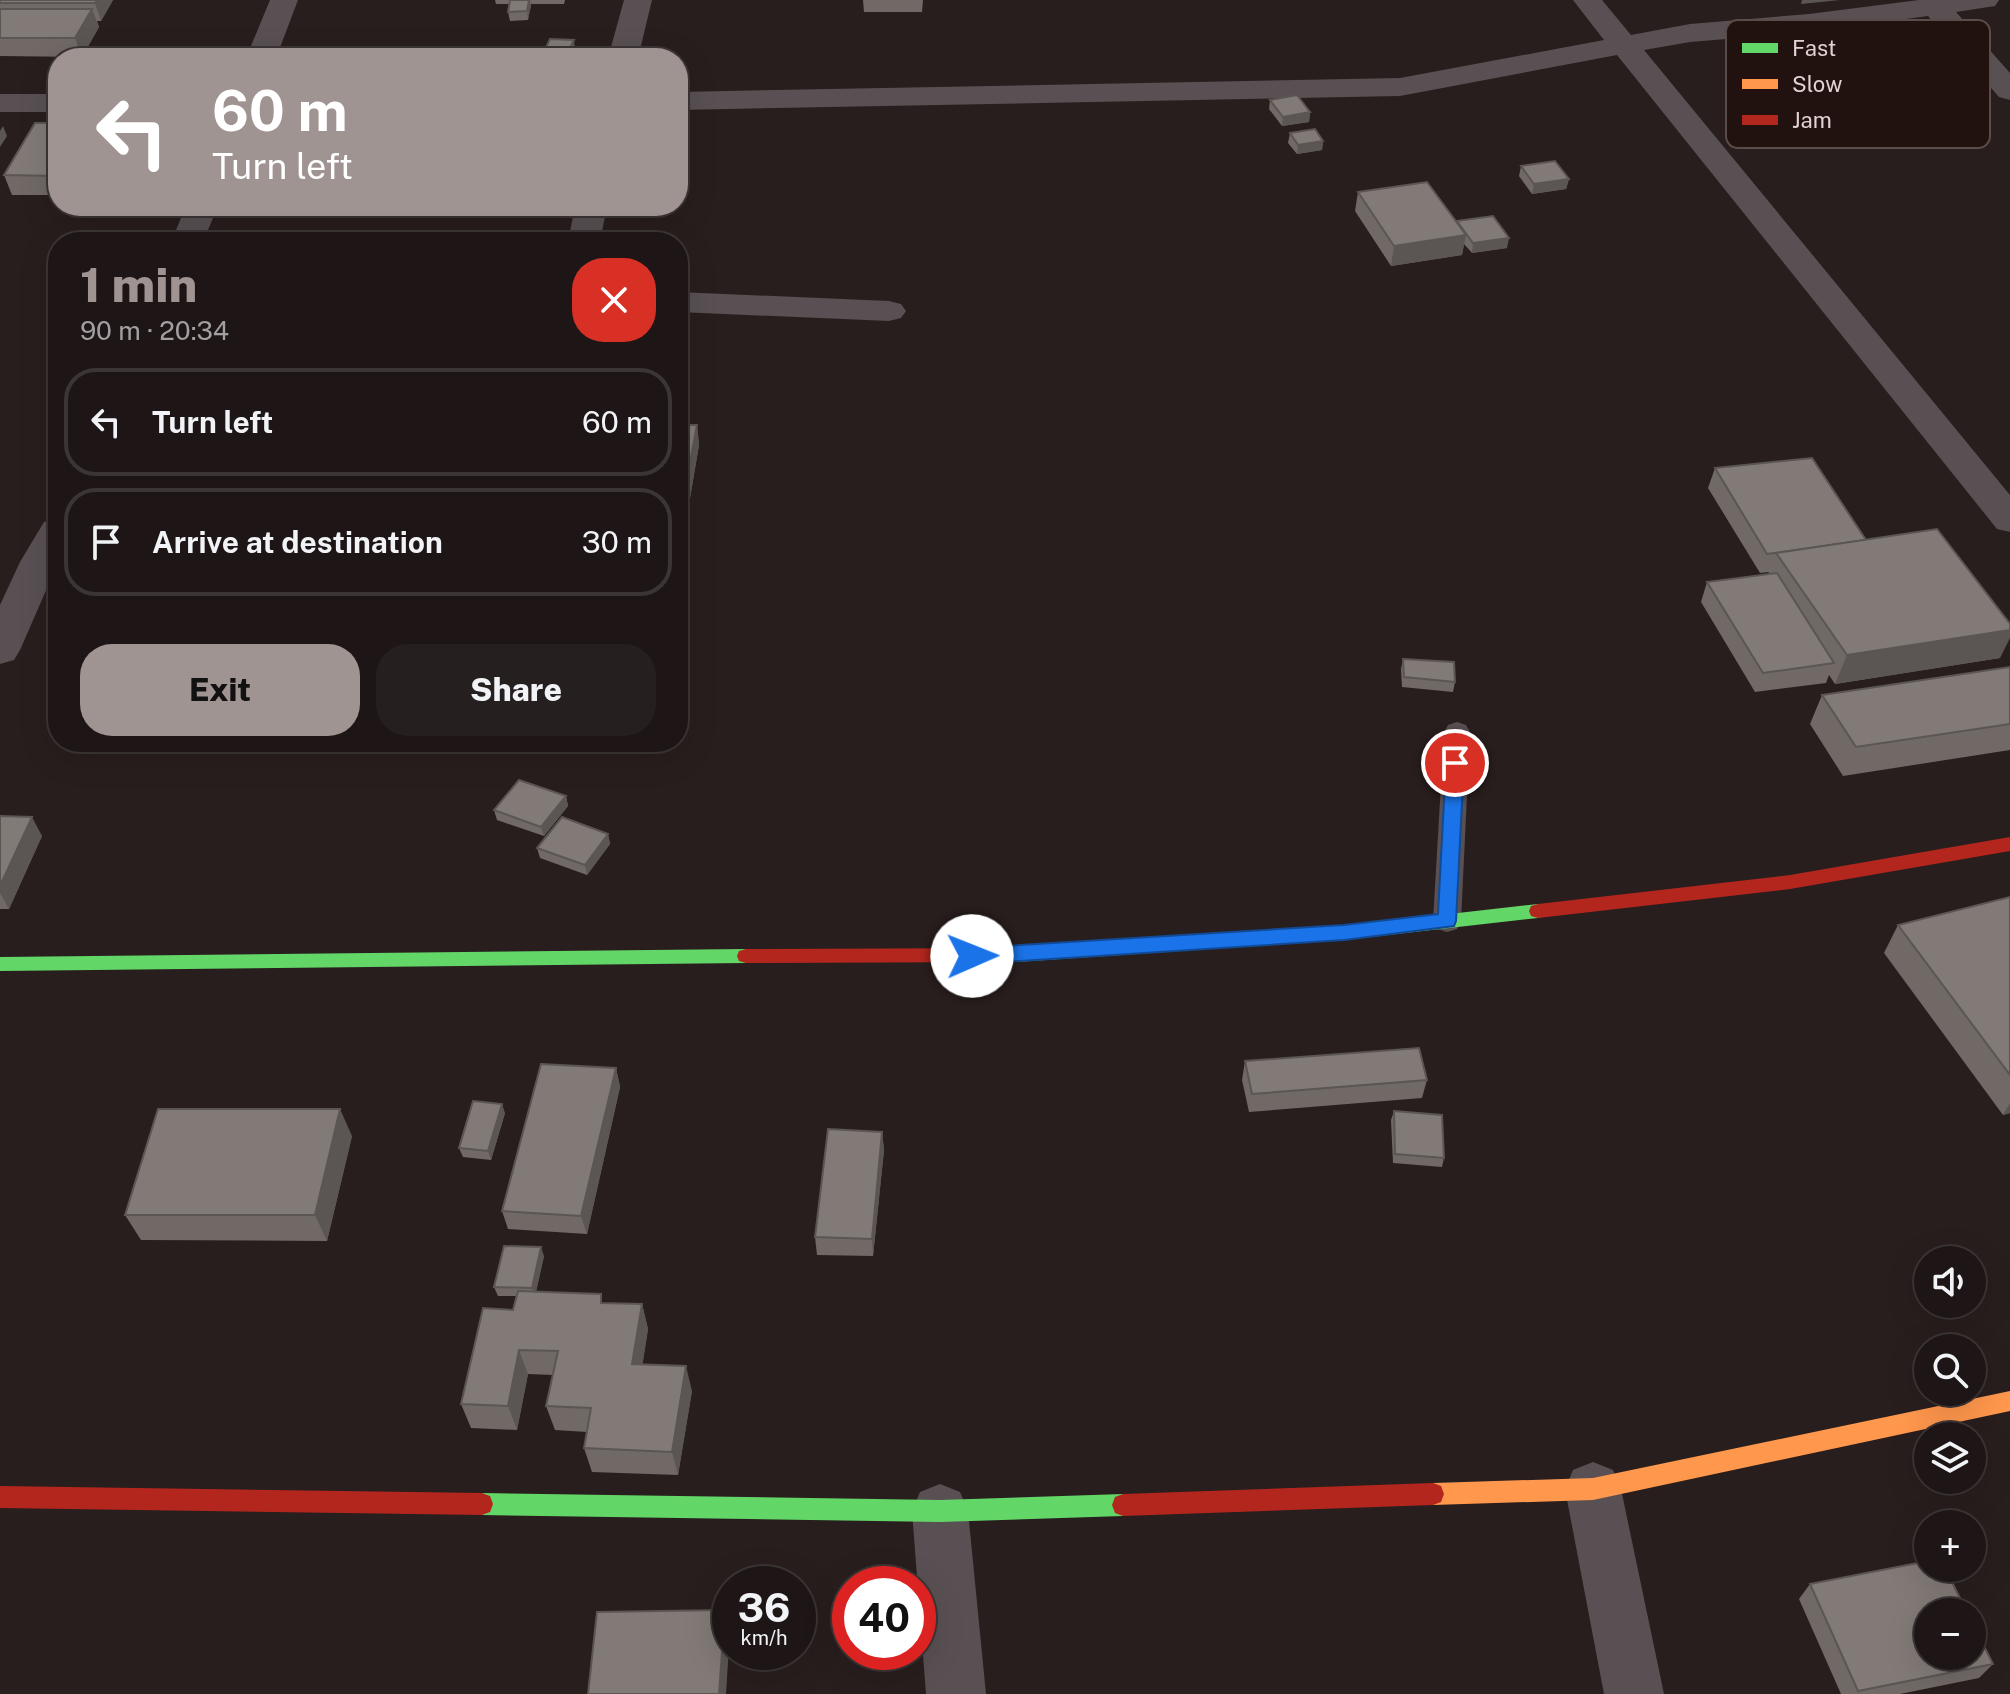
<!DOCTYPE html>
<html lang="en">
<head>
<meta charset="utf-8">
<style>
  :root { --surface:#1e1616; --page:#261f1f; --text:#f1f3f6; --muted:#a19fa1; --line:#3c3535; --accent:#a09492 }
  body { margin:0; font-family:"Public Sans",sans-serif; background:var(--page); color:var(--text); height:100vh; display:flex; flex-direction:column; font-size:30px; white-space:nowrap }
  * { box-sizing:border-box; margin:0 }
  p { font-size:26px; color:var(--muted) }
  .icon { flex:none; width:44px; height:44px; fill:none; stroke:currentColor; stroke-width:2; stroke-linecap:round; stroke-linejoin:round }
  .map { position:relative; flex:1; overflow:hidden }
  .details { position:absolute; left:48px; top:232px; width:640px; height:520px; display:flex; flex-direction:column; background:var(--surface); border-radius:32px; box-shadow:0 8px 32px #0002,0 0 0 2px var(--line) }
  .details>* { flex:none }
  .banner { position:absolute; left:48px; top:48px; width:640px; height:168px; border-radius:32px; box-shadow:0 8px 32px #0002,0 0 0 2px var(--line); background:#a09492; color:#fff; overflow:hidden }
  .tools { position:absolute; left:1914px; top:1246px; display:grid; gap:16px }
  .tools a { display:grid; place-items:center; width:72px; height:72px; border-radius:50%; background:var(--surface); box-shadow:0 8px 32px #0002,0 0 0 2px var(--line); font-size:40px }
  .speed { position:absolute; left:712px; top:1566px; display:flex; gap:16px; font-size:40px; font-weight:700; text-align:center }
  .speed>* { display:grid; place-content:center; width:104px; height:104px; border-radius:50%; background:var(--surface); box-shadow:0 8px 32px #0002,0 0 0 2px var(--line); line-height:1 }
  .speed small { font-size:20px; font-weight:400 }
  .speed .limit { border:12px solid #d22; background:#fff; color:#111 }
  .pin { position:absolute; display:grid; place-items:center; width:68px; height:68px; color:#fff; margin:-34px; border:4px solid #fff; border-radius:50%; box-shadow:0 2px 8px #0007 }
  .me { position:absolute; width:88px; margin:-44px; rotate:89deg; stroke-linejoin:round; filter:drop-shadow(0 0 6px #0008) }
  .turn { display:flex; align-items:center; gap:28px; height:168px; padding:0 32px; font-size:36px }
  .turn .icon { width:104px; height:104px; stroke-width:2.5 }
  .turn b { display:block; font-size:56px; line-height:68px }
  .round { display:grid; place-items:center; flex:none; width:84px; height:84px; border-radius:32px; background:var(--page) }
  .summary { display:flex; align-items:center; justify-content:space-between; height:136px; padding:0 32px }
  h1 { font-size:48px; font-weight:800; line-height:60px; color:var(--accent) }
  .cta { display:flex; gap:16px; margin-top:auto; padding:16px 32px }
  .cta a { flex:1; height:92px; border-radius:32px; background:var(--accent); color:#111; font-size:32px; font-weight:800; line-height:92px; text-align:center }
  .cta a+a { background:var(--page); color:var(--text) }
  ul { padding:0; list-style:none }
  li { display:flex; align-items:center; gap:24px; height:108px; margin:0 16px 12px; padding:0 16px; border:4px solid var(--line); border-radius:32px }
  li div { flex:1 }
  li b { display:block; font-size:30px }
  li em { font-style:normal }
  .map>svg:first-child { display:block }
  .lines { fill:none; stroke-linecap:round; stroke-linejoin:round }
  .lane { fill:#595053; fill-rule:evenodd }
  .street { fill:#595053; fill-rule:evenodd }
  .fast { fill:#63d668; fill-rule:evenodd }
  .slow { fill:#ff974d; fill-rule:evenodd }
  .jam { fill:#b3261e; fill-rule:evenodd }
  .wall { fill:#706966 }
  .shaded-wall { fill:#5b5553 }
  .building { fill:#827a77; stroke:#5b5553; stroke-width:2 }
  .route { fill:#1a73e8; stroke:#114b97; stroke-width:2 }
  .key { fill:#22120f; stroke:#5b4c49; stroke-width:2 }
  .key-label { font-size:22px; fill:#e0d3d1 }
</style>
</head>
<body>
<div class="map">
<svg width="2010" height="1694" viewBox="0 0 2010 1694">
  <rect width="100%" height="100%" fill="#281e1d"/>
  <g class="lines">
    <!-- lane -->
    <path class="lane" d="M1457,722L1466,725L1470,732L1461,921L1457,929L1447,932L1437,929L1433,921L1444,732L1448,725Z"/>
    <!-- street -->
    <g class="street">
      <path d="M270,0H298L276,58H246Z"/>
      <path d="M624,0H652L638,58H608Z"/>
      <path d="M1573,0H1602L1631,35L1690,24L1809,14L1919,0H1999L1995,6L1956,12L2010,73V100L1999,97L1928,16L1809,32L1690,42L1644,50L2010,495V532L1997,529L1617,55L1400,96L678,110V92L1400,78L1604,40Z"/>
      <rect x="0" y="94" width="58" height="18"/>
      <path d="M186,206H218L203,242H171Z"/>
      <path d="M575,206H607L600,242H568Z"/>
      <path d="M678,292L889,301L901,304L906,311L901,318L889,321L678,312Z"/>
      <path d="M58,518V563L20,650L14,660L0,664V605L20,562L44,522Z"/>
      <path d="M1593,1462L1613,1470L1621,1489L1664,1694H1604L1565,1489L1573,1470Z"/>
      <path d="M940,1484L960,1492L968,1511L986,1694H926L912,1511L920,1492Z"/>
    </g>
    <!-- fast -->
    <g class="fast">
      <path d="M1538,904L1545,906L1547,911L1545,916L1538,918L1344,940L1015,962L1008,960L1006,955L1008,950L1015,948L1344,926Z"/>
      <path d="M746,949L753,951L755,956L753,961L746,963L0,971V957Z"/>
      <path d="M482,1493L940,1500L1123,1494L1131,1497L1134,1505L1131,1513L1123,1516L940,1522L482,1515L474,1512L471,1504L474,1496Z"/>
    </g>
    <!-- slow -->
    <path class="slow" d="M2010,1391V1411L1593,1500L1433,1505L1425,1502L1422,1494L1425,1486L1433,1483L1593,1478Z"/>
    <!-- jam -->
    <g class="jam">
      <path d="M2010,837V851L1790,889L1538,918L1531,916L1529,911L1531,906L1538,904L1790,875Z"/>
      <path d="M1015,948L1022,950L1024,955L1022,960L1015,962L746,963L739,961L737,956L739,951L746,949Z"/>
      <path d="M1433,1483L1441,1486L1444,1494L1441,1502L1433,1505L1123,1516L1115,1513L1112,1505L1115,1497L1123,1494Z"/>
      <path d="M0,1486L482,1493L490,1496L493,1504L490,1512L482,1515L0,1508Z"/>
    </g>
  </g>
  <!-- wall -->
  <g class="wall">
    <path d="M0,0H113L101,21H97L99,27L82,57L0,56Z"/>
    <path d="M495,0H565L564,4H531L528,20L510,21L508,12L509,4H496Z"/>
    <path d="M863,0H923L922,12H864Z"/>
    <path d="M1859,31L1920,48L1838,58L1827,46L1830,37L1858,33Z"/>
    <path d="M1270,100L1310,112L1309,122L1282,126L1269,109Z"/>
    <path d="M58,123V195H12L4,175Z"/>
    <path d="M1290,133L1323,141L1322,150L1297,154L1288,143Z"/>
    <path d="M1521,166L1569,179L1566,189L1532,194L1519,176Z"/>
    <path d="M1358,192L1457,223L1507,248L1472,253L1464,244L1462,255L1391,266L1355,211Z"/>
    <path d="M58,256V273L54,264Z"/>
    <path d="M678,425H697L699,445L690,498L678,497Z"/>
    <path d="M1715,468L1866,540L2000,658L1835,684L1829,675L1826,683L1755,692L1701,602L1707,582L1768,574L1769,572L1760,573L1708,488Z"/>
    <path d="M1403,659L1455,682L1453,692L1402,687L1401,669Z"/>
    <path d="M2010,667V750L1843,776L1810,724L1822,695Z"/>
    <path d="M566,796L568,806L544,836L497,820L494,810Z"/>
    <path d="M0,816L42,836L9,909H0Z"/>
    <path d="M608,834L610,844L587,875L540,858L537,848Z"/>
    <path d="M2010,897V1113L2003,1115L1884,953L1898,925Z"/>
    <path d="M1245,1061L1427,1080L1422,1098L1249,1112L1242,1080Z"/>
    <path d="M616,1068L620,1087L587,1234L508,1229L502,1211Z"/>
    <path d="M1394,1111L1444,1158L1442,1167L1393,1163L1391,1120Z"/>
    <path d="M505,1113L491,1160L463,1157L459,1148Z"/>
    <path d="M882,1132L884,1150L873,1256L817,1255L815,1237Z"/>
    <path d="M352,1136L327,1241L141,1240L125,1215Z"/>
    <path d="M544,1256L536,1291L604,1303L642,1304L648,1329L642,1365L692,1391L678,1475L592,1472L584,1448L587,1432L555,1430L546,1406L553,1375L528,1374L517,1430L471,1428L461,1404L513,1310L516,1296H498L494,1287Z"/>
    <path d="M1810,1584L1993,1664L1979,1678L1900,1694H1841L1799,1599Z"/>
  </g>
  <!-- shaded-wall -->
  <g class="shaded-wall">
    <path d="M97,0H113L101,21L95,3Z"/>
    <path d="M529,0H530L531,6L528,20L527,11Z"/>
    <path d="M1802,0H1840L1801,4Z"/>
    <path d="M92,9L99,27L82,57L75,38Z"/>
    <path d="M1923,39L1920,48L1838,58L1841,48Z"/>
    <path d="M574,40L575,49L571,58H565Z"/>
    <path d="M1310,112L1309,122L1282,126L1283,117Z"/>
    <path d="M3,126L7,136L0,147V131Z"/>
    <path d="M1323,141L1322,150L1297,154L1298,145Z"/>
    <path d="M1569,179L1566,189L1532,194L1534,184Z"/>
    <path d="M1466,235L1462,255L1391,266L1394,246Z"/>
    <path d="M1509,238L1507,248L1472,253L1473,243Z"/>
    <path d="M697,425L699,445L690,498L687,478Z"/>
    <path d="M2010,630V638L2000,658L1835,684L1847,655Z"/>
    <path d="M682,661L684,671L679,688L678,677Z"/>
    <path d="M566,796L568,806L544,836L541,827Z"/>
    <path d="M32,817L42,836L9,909L0,893V886Z"/>
    <path d="M608,834L610,844L587,875L585,865Z"/>
    <path d="M616,1068L620,1087L587,1234L581,1216Z"/>
    <path d="M2010,1103V1113L2003,1115Z"/>
    <path d="M502,1104L505,1113L491,1160L488,1151Z"/>
    <path d="M340,1109L352,1136L327,1241L315,1215Z"/>
    <path d="M882,1132L884,1150L873,1256L872,1239Z"/>
    <path d="M541,1247L544,1256L535,1297L532,1288Z"/>
    <path d="M642,1304L648,1329L639,1388L632,1364Z"/>
    <path d="M519,1350L528,1374L517,1430L508,1406Z"/>
    <path d="M686,1366L692,1391L678,1475L672,1452Z"/>
    <path d="M725,1610L730,1630L726,1694H719Z"/>
  </g>
  <!-- building -->
  <g class="building">
    <path d="M0,0H97L95,3H0Z"/>
    <path d="M510,0H529L527,11L508,12Z"/>
    <path d="M0,9H92L75,38H0Z"/>
    <path d="M550,39L574,40L565,58H541Z"/>
    <path d="M1297,95L1310,112L1283,117L1270,100Z"/>
    <path d="M35,123H58V176L4,175Z"/>
    <path d="M1315,129L1323,141L1298,145L1290,133Z"/>
    <path d="M1555,161L1569,179L1534,184L1521,166Z"/>
    <path d="M1427,182L1466,235L1394,246L1358,192Z"/>
    <path d="M1493,216L1509,238L1473,243L1457,221Z"/>
    <path d="M678,425H697L687,478H678Z"/>
    <path d="M1812,458L1866,540L1767,554L1715,468Z"/>
    <path d="M1937,529L2010,624V630L1847,655L1776,553Z"/>
    <path d="M1777,573L1834,663L1763,673L1707,582Z"/>
    <path d="M1403,659L1454,662L1455,682L1404,677Z"/>
    <path d="M678,661H682L678,677Z"/>
    <path d="M2010,667V724L1856,747L1822,695Z"/>
    <path d="M519,780L566,796L541,827L494,810Z"/>
    <path d="M0,816L32,817L0,886Z"/>
    <path d="M562,817L608,834L585,865L537,848Z"/>
    <path d="M2010,897V1075L1898,925Z"/>
    <path d="M1419,1048L1427,1080L1252,1094L1245,1061Z"/>
    <path d="M541,1064L616,1068L581,1216L502,1211Z"/>
    <path d="M473,1101L502,1104L488,1151L459,1148Z"/>
    <path d="M158,1109H340L315,1215H125Z"/>
    <path d="M1394,1111L1442,1115L1444,1158L1395,1154Z"/>
    <path d="M828,1129L882,1132L872,1239L815,1237Z"/>
    <path d="M504,1246L541,1247L532,1288L494,1287Z"/>
    <path d="M518,1291L601,1294V1303L642,1304L632,1364L686,1366L672,1452L584,1448L591,1408L546,1406L558,1351L519,1350L508,1406L461,1404L483,1308L513,1310Z"/>
    <path d="M1928,1561V1568H1945L1967,1612H1928V1656H1972V1622L1993,1664L1858,1691L1810,1584Z"/>
    <path d="M725,1610L719,1694H588L597,1612Z"/>
  </g>
  <!-- route -->
  <path class="route" d="M1455,757L1464,763L1456,921L1454,926L1344,940L972,964L965,961L963,956L965,951L972,948L1344,925L1438,914L1446,763Z"/>
  <!-- legend -->
  <rect x="1726" y="20" width="264" height="128" rx="12" class="key"/>
  <rect x="1742" y="43" width="36" height="10" fill="#63d668"/>
  <rect x="1742" y="79" width="36" height="10" fill="#ff974d"/>
  <rect x="1742" y="115" width="36" height="10" fill="#b3261e"/>
  <g class="key-label">
    <text x="1792" y="56">Fast</text>
    <text x="1792" y="92">Slow</text>
    <text x="1792" y="128">Jam</text>
  </g>
</svg>
<div class="tools">
<a><svg class="icon" aria-label="sound" viewBox="0 0 24 24"><path d="M4 9h4l5-4v14l-5-4H4zM17 9q2 3 0 6"/></svg></a>
<a><svg class="icon" aria-label="search" viewBox="0 0 24 24"><circle cx="10" cy="10" r="6"/><path d="M15 15l6 6"/></svg></a>
<a><svg class="icon" aria-label="layers" viewBox="0 0 24 24"><path d="M12 4l9 5-9 5-9-5zM3 14l9 5 9-5"/></svg></a>
<a>+</a>
<a>−</a>
</div>
<div class="speed"><div>36<small>km/h</small></div><div class="limit">40</div></div>
<div class="pin" style="left:1455px;top:763px;background:#d93025"><svg class="icon" aria-label="arrive" viewBox="0 0 24 24"><path d="M6 21V4h12l-3 4 3 4H6"/></svg></div>
<svg class="me" style="left:972px;top:956px" viewBox="-20 -20 40 40"><circle r="19" fill="#fff"/><path d="M0-13L10 11 0 6-10 11z" fill="#1a73e8"/></svg>
<div class="banner">
<div class="turn"><svg class="icon" aria-label="left" viewBox="0 0 24 24"><path d="M17 20v-9H6M10 6l-5 5 5 5"/></svg><div><b>60 m</b>Turn left</div></div>
</div>
<section class="details">
<div class="summary"><div><h1>1 min</h1><p>90 m · 20:34</p></div><a class="round" style="background:#d93025;color:#fff"><svg class="icon" aria-label="close" viewBox="0 0 24 24"><path d="M6 6l12 12M18 6L6 18"/></svg></a></div>
<ul>
<li><svg class="icon" aria-label="left" viewBox="0 0 24 24"><path d="M17 20v-9H6M10 6l-5 5 5 5"/></svg><div><b>Turn left</b></div><em>60 m</em></li>
<li><svg class="icon" aria-label="arrive" viewBox="0 0 24 24"><path d="M6 21V4h12l-3 4 3 4H6"/></svg><div><b>Arrive at destination</b></div><em>30 m</em></li>
</ul>
<div class="cta"><a>Exit</a><a>Share</a></div>
</section>
</div>
</body>
</html>
